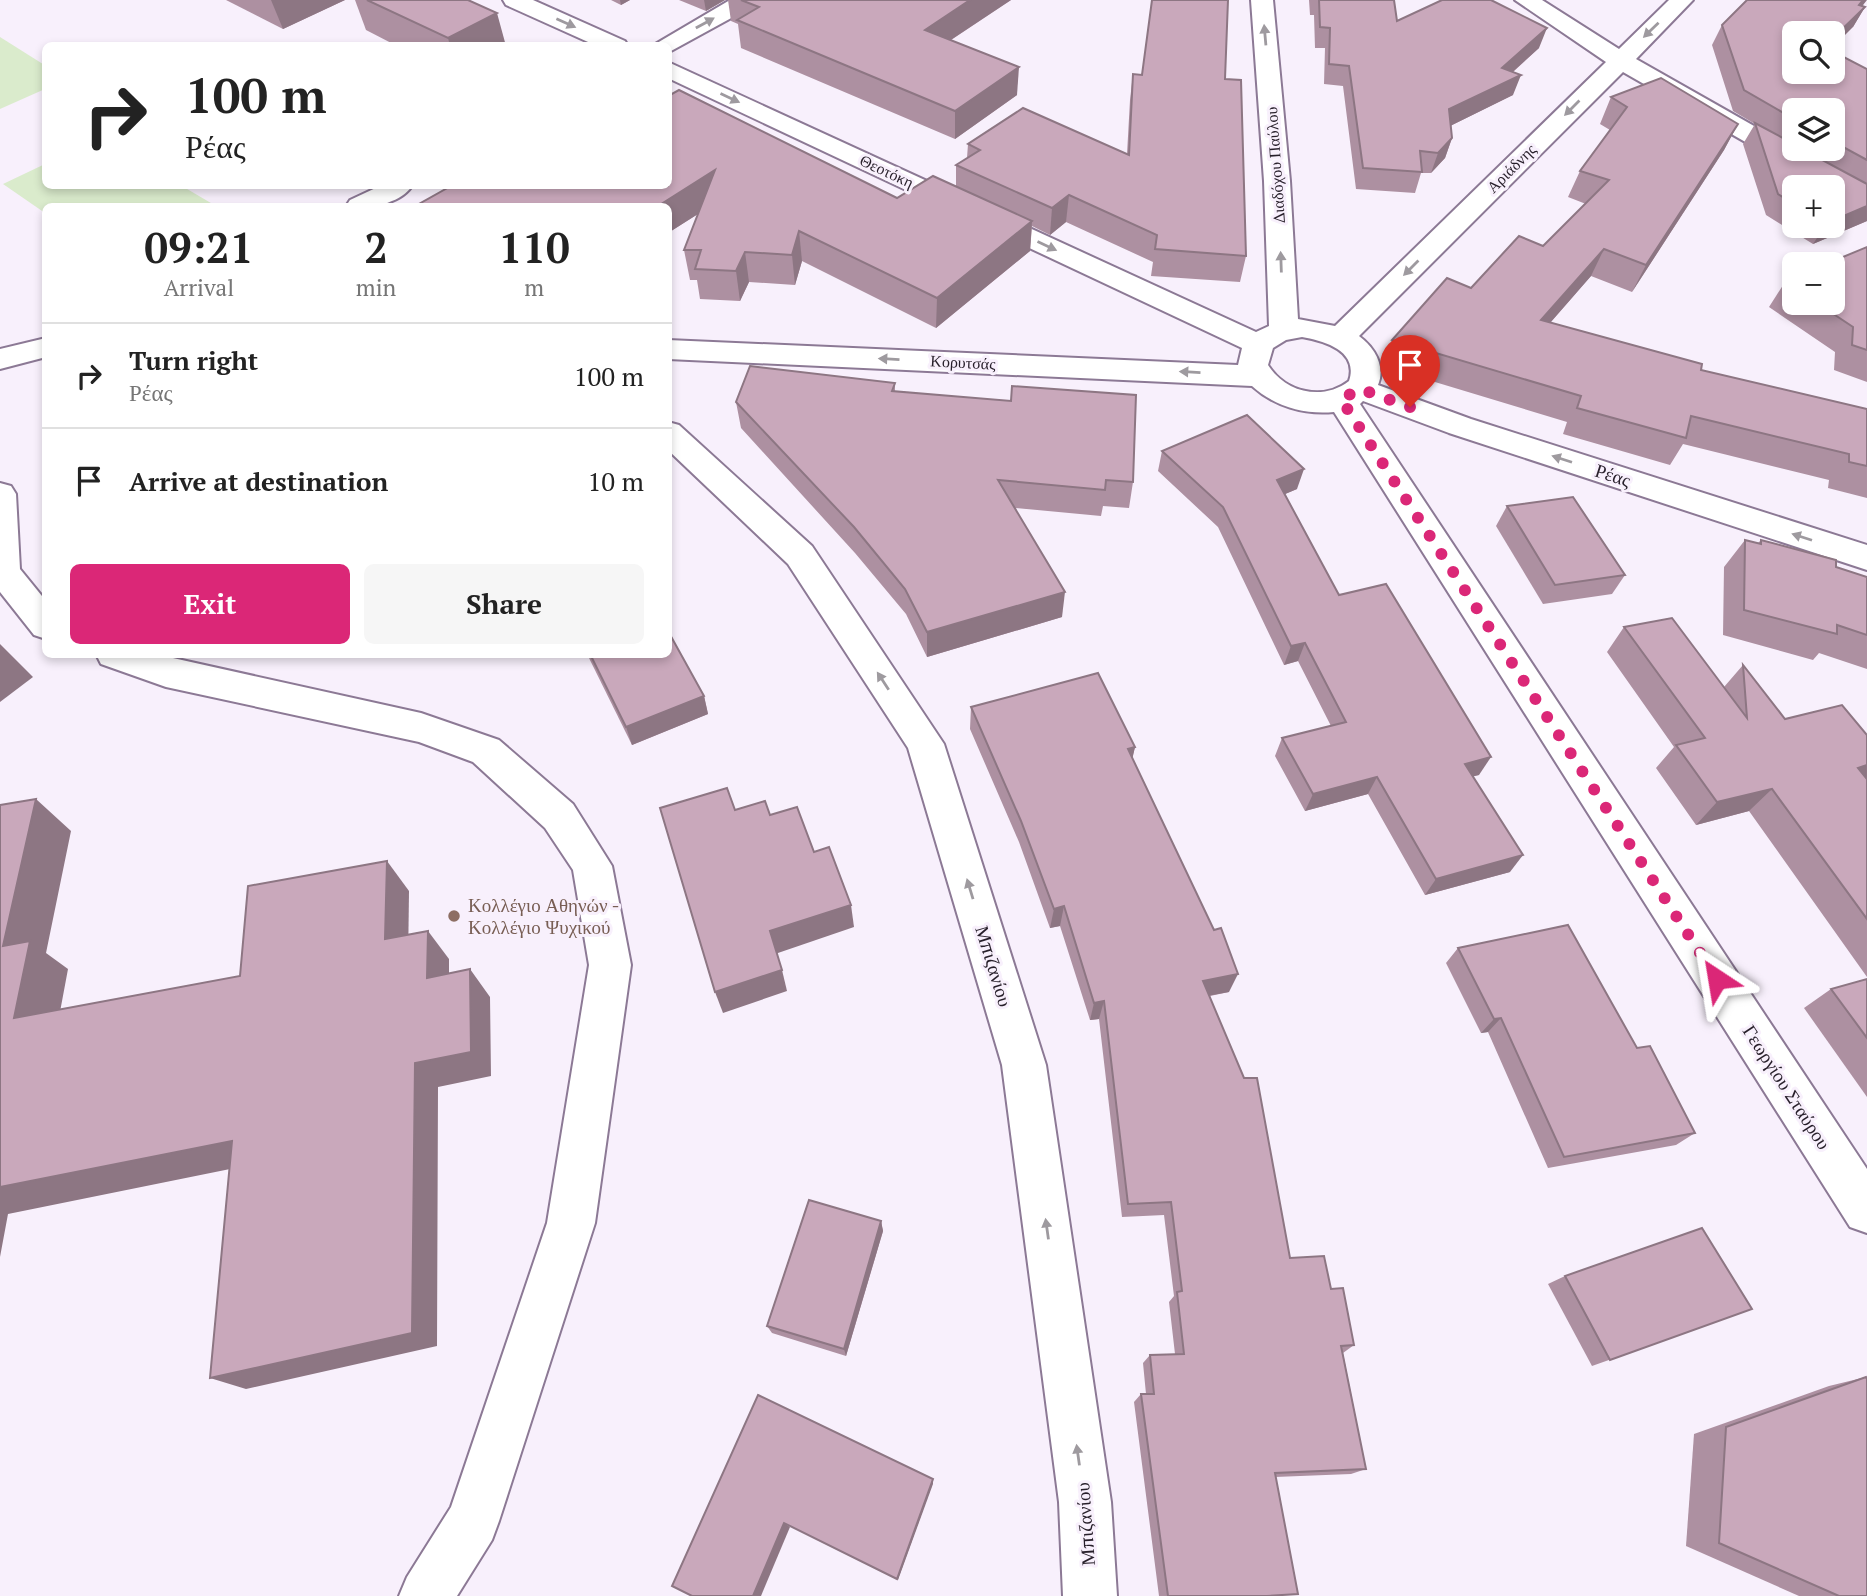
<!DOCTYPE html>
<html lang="en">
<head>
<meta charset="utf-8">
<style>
  :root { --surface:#fff; --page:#f6f6f6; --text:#222; --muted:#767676; --line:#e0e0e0; --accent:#db2777 }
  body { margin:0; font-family:"PT Serif",serif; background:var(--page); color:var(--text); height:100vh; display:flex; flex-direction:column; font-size:26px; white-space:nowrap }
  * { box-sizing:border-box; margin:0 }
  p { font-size:23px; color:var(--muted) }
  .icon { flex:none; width:38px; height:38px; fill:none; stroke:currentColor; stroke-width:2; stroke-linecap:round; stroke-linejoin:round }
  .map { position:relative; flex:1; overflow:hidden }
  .sheet { position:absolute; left:42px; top:203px; width:630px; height:455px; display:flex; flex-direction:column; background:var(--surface); border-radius:10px; box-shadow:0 4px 10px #0003 }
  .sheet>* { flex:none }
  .banner { position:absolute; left:42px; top:42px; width:630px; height:147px; border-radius:10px; box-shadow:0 4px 10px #0003; background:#fff; color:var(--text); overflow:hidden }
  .buttons { position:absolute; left:1782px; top:21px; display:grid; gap:14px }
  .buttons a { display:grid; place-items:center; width:63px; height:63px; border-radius:10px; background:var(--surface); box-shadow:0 4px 10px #0003; font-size:35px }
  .pin { position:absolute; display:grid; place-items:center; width:60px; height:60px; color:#fff; margin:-72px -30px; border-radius:50% 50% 50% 0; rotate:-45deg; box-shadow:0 0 7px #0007 }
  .pin .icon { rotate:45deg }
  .me { position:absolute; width:77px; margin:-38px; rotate:327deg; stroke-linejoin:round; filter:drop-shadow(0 0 5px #0008) }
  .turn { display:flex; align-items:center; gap:24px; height:147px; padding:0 28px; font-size:32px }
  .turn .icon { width:91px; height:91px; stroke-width:2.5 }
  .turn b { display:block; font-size:49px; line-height:60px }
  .eta { display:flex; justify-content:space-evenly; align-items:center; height:119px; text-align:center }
  .eta b { font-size:42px; font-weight:800; line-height:49px }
  .button { display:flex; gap:14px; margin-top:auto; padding:14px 28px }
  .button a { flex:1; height:80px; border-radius:10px; background:var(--accent); color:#fff; font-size:28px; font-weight:800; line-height:80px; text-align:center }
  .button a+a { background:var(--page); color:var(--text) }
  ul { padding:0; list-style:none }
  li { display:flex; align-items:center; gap:21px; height:105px; padding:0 28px; border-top:2px solid var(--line) }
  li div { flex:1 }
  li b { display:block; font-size:26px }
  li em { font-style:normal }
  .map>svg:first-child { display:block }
  .green { fill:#daebcc }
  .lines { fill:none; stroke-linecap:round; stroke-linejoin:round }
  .street-casing { stroke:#8c7995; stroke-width:4 }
  .street { fill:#fff; fill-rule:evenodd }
  .wall { fill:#ad90a1; fill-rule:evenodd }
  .shaded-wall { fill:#8d7683 }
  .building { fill:#c9a8bb; stroke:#8d7683; stroke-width:2 }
  .oneway { fill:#9e9a9f }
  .route { stroke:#db2777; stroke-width:12; stroke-dasharray:0 21.6 }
  .education-dot { fill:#8d6e63; stroke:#f8f0fc; stroke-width:2.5 }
  .labels { text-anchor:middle; stroke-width:6; stroke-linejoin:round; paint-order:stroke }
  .far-street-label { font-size:16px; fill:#271f2a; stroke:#f8f0fc }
  .street-label { font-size:19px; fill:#271f2a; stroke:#f8f0fc }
  .education-label { font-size:19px; fill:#785e54; stroke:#f8f0fc; text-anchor:start }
</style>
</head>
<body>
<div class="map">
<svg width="1867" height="1596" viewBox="0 0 1867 1596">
  <rect width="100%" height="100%" fill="#f8f0fc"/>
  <!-- green -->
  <g class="green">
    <path d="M0,37L46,66L45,89L0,109Z"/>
    <path d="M45,164L46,186H182L216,206H46L45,213L3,184Z"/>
  </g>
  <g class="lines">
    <!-- street casing -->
    <g class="street-casing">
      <g id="street">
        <path d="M503,0H533L625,41L628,46H597L506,5Z"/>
        <path d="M730,0H758L755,5L671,51L668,52V46H652Z"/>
        <path d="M1251,0H1273L1290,181L1298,319L1335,326L1606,62L1515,0H1542L1619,49L1669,0H1693L1636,59L1867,190V209L1832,192V187H1824L1623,72L1359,336C1374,347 1386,366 1378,385L1471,419L1867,545V570L1449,433L1363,401L1360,404L1867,1169V1233L1850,1227L1334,412C1304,415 1274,406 1252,386L668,359V340L1238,365L1242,348L668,78V62L1256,332L1269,326L1264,181ZM1302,337C1325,341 1359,351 1349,381C1323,401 1286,393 1268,365L1273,348L1286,340Z"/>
        <path d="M380,186H412C398,206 367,208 346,206L350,200Z"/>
        <path d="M46,338V357L0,369V349Z"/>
        <path d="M668,422L679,425L812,546L944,744L1046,1065L1111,1502L1117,1596H1063L1059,1502L1002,1065L908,748L788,564L668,450Z"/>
        <path d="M0,483L11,486L16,494L20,569L46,601V639L34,635L0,592Z"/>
        <path d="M96,654H155L421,713L499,740L573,804L612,866L631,965L595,1223L499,1521L492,1540L457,1596H399L407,1577L451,1507L547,1223L589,965L573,870L545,828L473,762L419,742L166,687L101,664Z"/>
      </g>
    </g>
    <!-- street -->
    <use href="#street" class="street"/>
  </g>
  <!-- wall -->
  <g class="wall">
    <path d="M226,0H345L283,29Z"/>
    <path d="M355,0H468L506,46H397L366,30Z"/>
    <path d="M611,0H630L621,5Z"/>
    <path d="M679,0H725L706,11Z"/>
    <path d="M728,0H1011L951,40L1017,95L955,139L741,48L738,24L731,21Z"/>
    <path d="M1309,0H1394L1397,21L1539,48L1513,72V95L1450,126L1452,138L1445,158L1431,173H1421L1415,193L1356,189L1343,86L1324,84L1325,48H1315L1314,15H1310Z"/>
    <path d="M1862,6L1865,7L1853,27L1794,33L1867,69V221L1813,244L1766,215L1743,144L1755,124L1733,111L1712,45L1722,25ZM1794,110H1832V149H1794ZM1794,187L1832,226H1794Z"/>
    <path d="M1133,74L1225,79L1246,256L1240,282L1151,276L1153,262L1066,222L1050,235L1032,226L1030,251L936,328L802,261L795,285L749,282L740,301L700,299L697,280H690L684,250L698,214L668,233V206H420L419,204L897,198L956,186V165L967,158L968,144L1127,154L1130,100Z"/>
    <path d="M1611,97L1738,124L1724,150L1632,292L1591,276L1550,323L1701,370L1867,409V498L1828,488L1829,480L1683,444L1670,465L1563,434L1567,422L1382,366L1392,340L1471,288L1543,246L1586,204L1568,197L1580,171L1610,130L1600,124Z"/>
    <path d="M1867,247V382L1834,370L1835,352L1769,307L1785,282L1794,278V303H1832Z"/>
    <path d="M895,383V391L1133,482L1129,508L1103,506L1101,516L1015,508L1062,617L927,657L906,614L855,553L741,428L736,402Z"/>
    <path d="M1162,451L1297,489L1285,494L1339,595L1479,775L1473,776L1510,872L1425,895L1368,794L1305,811L1275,756L1282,738L1331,726L1298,661L1284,665L1218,527L1158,471Z"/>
    <path d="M1507,506L1625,575L1612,594L1543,604L1496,526Z"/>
    <path d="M1745,540L1758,543L1761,540L1836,567L1867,577V669L1819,653L1813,660L1723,635L1724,567Z"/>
    <path d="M1624,627L1724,687L1743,665L1785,719L1867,735V977L1749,811L1696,825L1656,768L1674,747L1607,652Z"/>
    <path d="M587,654H668L704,696L708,714L632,745Z"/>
    <path d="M971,707L1135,747L1132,759L1229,992L1210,996L1290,1258L1331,1289L1354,1345L1343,1353L1366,1469L1351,1474L1275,1477L1267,1596H1159L1134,1402L1141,1394H1146L1143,1363L1150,1355L1175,1354L1169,1302L1174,1296L1164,1215L1122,1217L1099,1019L1090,1020L1060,926L1050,928L1019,842L970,729Z"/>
    <path d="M1458,948L1637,1048L1695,1133L1676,1145L1548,1168L1488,1032L1481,1033L1446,963Z"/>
    <path d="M1867,979V1097L1804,1008L1831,989Z"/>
    <path d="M881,1221L883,1231L846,1356L772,1333L767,1326Z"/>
    <path d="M1565,1276L1752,1309L1592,1366L1548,1284Z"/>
    <path d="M1866,1377L1867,1596H1799L1686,1546L1694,1434L1829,1386Z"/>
  </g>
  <!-- shaded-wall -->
  <g class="shaded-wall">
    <path d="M271,0H345L283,29Z"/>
    <path d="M620,0H630L621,5Z"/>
    <path d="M704,0H725L706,11Z"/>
    <path d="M970,0H1011L925,57V30Z"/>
    <path d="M1863,0H1867L1849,23L1865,7L1853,27L1832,48V39Z"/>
    <path d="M497,13L506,46H450L448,38Z"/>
    <path d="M1547,28L1539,48L1497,86L1521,75L1513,95L1442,130L1449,109L1502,68Z"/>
    <path d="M1019,67L1017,95L955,139V111Z"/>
    <path d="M1738,124L1724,150L1632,292L1646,265Z"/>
    <path d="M1452,138L1445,158L1431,173L1438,153Z"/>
    <path d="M715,170L720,200L668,233V206H658Z"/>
    <path d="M242,186H251L244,189Z"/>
    <path d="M1069,195L1066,222L1050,235L1052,208Z"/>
    <path d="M1867,206V221L1813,244L1825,226H1832V221Z"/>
    <path d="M1032,221L1030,251L936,328L937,298Z"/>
    <path d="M799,231L802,261L795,285L792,255Z"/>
    <path d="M1604,249L1591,276L1529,347L1541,320Z"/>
    <path d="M745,252L749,282L740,301L736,271Z"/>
    <path d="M1304,469L1297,489L1271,500L1277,480Z"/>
    <path d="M1065,592L1062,617L927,657V632Z"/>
    <path d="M1305,643L1298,661L1284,665L1291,646Z"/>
    <path d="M0,644L33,677L0,702Z"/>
    <path d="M704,696L708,714L632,745L626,727Z"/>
    <path d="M1135,747L1130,769L1128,749Z"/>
    <path d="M1491,757L1479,775L1454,781L1465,764Z"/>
    <path d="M1867,765V779L1858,768Z"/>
    <path d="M1377,777L1368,794L1305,811L1313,794Z"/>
    <path d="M1772,789L1749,811L1696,825L1717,802Z"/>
    <path d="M36,799L71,831L46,953L68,969L54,1044L14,1018L3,946Z"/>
    <path d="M1523,855L1510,872L1425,895L1436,879Z"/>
    <path d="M387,861L409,891L408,967L385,939Z"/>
    <path d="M851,905L854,927L775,954L770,931Z"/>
    <path d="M1064,906L1060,926L1050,928L1054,909Z"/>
    <path d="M428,931L449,959V1004L427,978Z"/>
    <path d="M470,969L490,997L491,1076L438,1087L437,1346L246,1389L210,1378L415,1063Z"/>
    <path d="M782,970L787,991L723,1013L715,992Z"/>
    <path d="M1238,974L1229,992L1196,998L1203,981Z"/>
    <path d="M1104,1001L1099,1019L1090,1020L1094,1003Z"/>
    <path d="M1501,1018L1488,1032L1481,1033L1494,1019Z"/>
    <path d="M232,1141L264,1162L8,1214L0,1257V1187Z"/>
    <path d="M881,1221L883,1231L846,1356L844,1349Z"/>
    <path d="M933,1479V1484L898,1580L897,1579Z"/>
    <path d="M784,1523L790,1527L761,1596H753Z"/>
  </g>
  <!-- building -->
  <g class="building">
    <path d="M367,0H468L497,13L448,38Z"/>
    <path d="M741,0H970L925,30L1019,67L955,111L737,20L759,7Z"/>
    <path d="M1152,0H1228L1225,79L1241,80L1246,256L1155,249L1157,235L1069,195L1052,208L956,165L980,150L968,144L1023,108L1129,155L1133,74L1142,75Z"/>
    <path d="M1319,0H1394L1397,21L1442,0H1491L1547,28L1502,68L1521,75L1449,109L1452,138L1438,153L1420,151L1422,172L1363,168L1349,66L1329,64L1330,28L1320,27Z"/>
    <path d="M1747,0H1863L1859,5L1865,7L1832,39V33H1794V72H1832V51L1867,69V160L1832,141V110H1794V119L1744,90L1722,25Z"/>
    <path d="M1661,78L1738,124L1646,265L1604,249L1541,320L1702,364L1701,370L1867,409V466L1849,462V454L1691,416L1686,438L1577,408L1581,396L1392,340L1447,278L1471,288L1519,236L1543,246L1609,180L1580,171L1627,107L1611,97Z"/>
    <path d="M679,90L897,198L933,176L1032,221L937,298L799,231L792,255L745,252L736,271L695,269L701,250H684L715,170L658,206H423L419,204L451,186H668V96Z"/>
    <path d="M1755,123L1794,144V149H1802L1867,184V206L1832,221V187H1794V204L1778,194Z"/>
    <path d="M1867,247V350L1852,345L1853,327L1817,303H1832V264H1826Z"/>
    <path d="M1794,278V287L1785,282Z"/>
    <path d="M750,366L895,383L892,391L1011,401L1012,386L1136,395L1133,482L1106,480L1105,490L998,480L1065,592L927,632L905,589L854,527L736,402Z"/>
    <path d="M1247,415L1304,469L1277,480L1339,595L1386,584L1491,757L1465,764L1523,855L1436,879L1377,777L1313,794L1282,738L1346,722L1305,643L1291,646L1223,507L1162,451Z"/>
    <path d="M1573,497L1625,575L1555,585L1507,506Z"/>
    <path d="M1745,540L1761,544V540L1836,560V567L1867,577V635L1837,625V634L1744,610Z"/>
    <path d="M1672,618L1747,718L1743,665L1785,719L1842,705L1867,735V765L1858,768L1867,779V919L1772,789L1717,802L1676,745L1705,738L1624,627Z"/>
    <path d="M668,631L704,696L626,727L590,654H668Z"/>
    <path d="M1098,673L1135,747L1128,749L1214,930L1221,928L1238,974L1203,981L1244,1078H1257L1290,1258L1324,1256L1331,1289L1343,1288L1354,1345L1341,1346L1366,1469L1275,1473L1298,1594L1267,1596H1168L1141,1394H1154L1150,1355L1184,1354L1177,1292L1182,1291L1171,1202L1128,1204L1104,1001L1094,1003L1064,906L1054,909L1021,821L971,707Z"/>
    <path d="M727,788L735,810L765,801L770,815L797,807L814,852L829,847L851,905L770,931L782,970L715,992L660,808Z"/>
    <path d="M36,799L3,946L30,941L14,1018L240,976L248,886L387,861L385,939L428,931L427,978L470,969L471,1052L415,1063L412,1333L210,1378L232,1141L0,1187V805Z"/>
    <path d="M1568,925L1637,1048L1650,1046L1695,1133L1564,1157L1501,1018L1494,1019L1458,948Z"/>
    <path d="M1867,979V1038L1831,989Z"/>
    <path d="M809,1200L881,1221L844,1349L767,1326Z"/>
    <path d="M1702,1228L1752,1309L1610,1360L1565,1276Z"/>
    <path d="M1866,1377L1867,1379V1596H1839L1719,1543L1726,1427Z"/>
    <path d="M758,1395L933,1479L897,1579L784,1523L753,1596H692L672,1586Z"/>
  </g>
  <!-- one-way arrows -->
  <defs><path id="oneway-solid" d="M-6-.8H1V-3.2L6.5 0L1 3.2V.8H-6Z" transform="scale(1.75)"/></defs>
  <g class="oneway">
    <use href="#oneway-solid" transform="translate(566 23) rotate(24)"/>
    <use href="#oneway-solid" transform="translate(705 23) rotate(-29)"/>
    <use href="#oneway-solid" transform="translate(1651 30) rotate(136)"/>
    <use href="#oneway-solid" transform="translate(1265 35) rotate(-95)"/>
    <use href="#oneway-solid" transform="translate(730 98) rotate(25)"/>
    <use href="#oneway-solid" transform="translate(1572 108) rotate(135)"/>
    <use href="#oneway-solid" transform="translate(1047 246) rotate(25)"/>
    <use href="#oneway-solid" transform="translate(1281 262) rotate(-92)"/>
    <use href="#oneway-solid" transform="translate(1411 268) rotate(135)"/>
    <use href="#oneway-solid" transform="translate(889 359) rotate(-177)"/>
    <use href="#oneway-solid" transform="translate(1190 372) rotate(-177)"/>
    <use href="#oneway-solid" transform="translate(1562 459) rotate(-162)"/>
    <use href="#oneway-solid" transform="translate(1802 537) rotate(-162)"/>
    <use href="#oneway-solid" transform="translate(883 681) rotate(-123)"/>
    <use href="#oneway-solid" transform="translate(970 889) rotate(-107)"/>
    <use href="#oneway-solid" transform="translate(1047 1229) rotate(-98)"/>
    <use href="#oneway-solid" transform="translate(1078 1455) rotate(-98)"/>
  </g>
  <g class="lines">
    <!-- route -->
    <path class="route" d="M1410,407L1360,389L1341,399L1717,979"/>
  </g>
  <!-- markers -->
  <circle class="education-dot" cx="454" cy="916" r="7"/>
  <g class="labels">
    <!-- far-street labels -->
    <g class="far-street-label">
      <text transform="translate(1275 165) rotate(-94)" y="6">Διαδόχου Παύλου</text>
      <text transform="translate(1511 168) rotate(-45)" y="6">Αριάδνης</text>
      <text transform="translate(887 171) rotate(25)" y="6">Θεοτόκη</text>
      <text transform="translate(963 362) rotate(3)" y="6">Κορυτσάς</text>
    </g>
    <!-- street labels -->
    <g class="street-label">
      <text transform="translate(1613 475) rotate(18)" y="7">Ρέας</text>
      <text transform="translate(994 966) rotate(73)" y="7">Μπιζανίου</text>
      <text transform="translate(1787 1087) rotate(57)" y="7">Γεωργίου Σταύρου</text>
      <text transform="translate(1085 1524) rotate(-94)" y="7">Μπιζανίου</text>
    </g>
    <!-- education labels -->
    <g class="education-label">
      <text x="468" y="912">Κολλέγιο Αθηνών -<tspan x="468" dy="22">Κολλέγιο Ψυχικού</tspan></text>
    </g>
  </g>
</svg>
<div class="buttons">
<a><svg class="icon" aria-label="search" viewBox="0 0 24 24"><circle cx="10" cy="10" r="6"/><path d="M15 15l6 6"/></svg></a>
<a><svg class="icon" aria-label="layers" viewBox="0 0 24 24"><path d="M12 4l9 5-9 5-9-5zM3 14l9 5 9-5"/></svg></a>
<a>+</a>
<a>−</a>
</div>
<div class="pin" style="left:1410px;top:407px;background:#d93025"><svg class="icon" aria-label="arrive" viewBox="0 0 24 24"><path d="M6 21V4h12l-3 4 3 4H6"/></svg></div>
<svg class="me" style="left:1717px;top:979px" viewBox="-20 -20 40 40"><path d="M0-17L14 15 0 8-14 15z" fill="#db2777" stroke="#fff" stroke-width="4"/></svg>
<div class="banner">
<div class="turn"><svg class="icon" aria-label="right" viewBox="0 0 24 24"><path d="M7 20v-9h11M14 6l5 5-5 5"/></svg><div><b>100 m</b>Ρέας</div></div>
</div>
<section class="sheet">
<div class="eta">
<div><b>09:21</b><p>Arrival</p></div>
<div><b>2</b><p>min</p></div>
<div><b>110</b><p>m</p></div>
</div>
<ul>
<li><svg class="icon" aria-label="right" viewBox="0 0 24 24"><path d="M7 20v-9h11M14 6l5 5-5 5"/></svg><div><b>Turn right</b><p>Ρέας</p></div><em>100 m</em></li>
<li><svg class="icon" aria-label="arrive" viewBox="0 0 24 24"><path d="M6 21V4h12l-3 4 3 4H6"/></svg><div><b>Arrive at destination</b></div><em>10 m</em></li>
</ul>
<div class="button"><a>Exit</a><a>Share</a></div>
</section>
</div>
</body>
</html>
